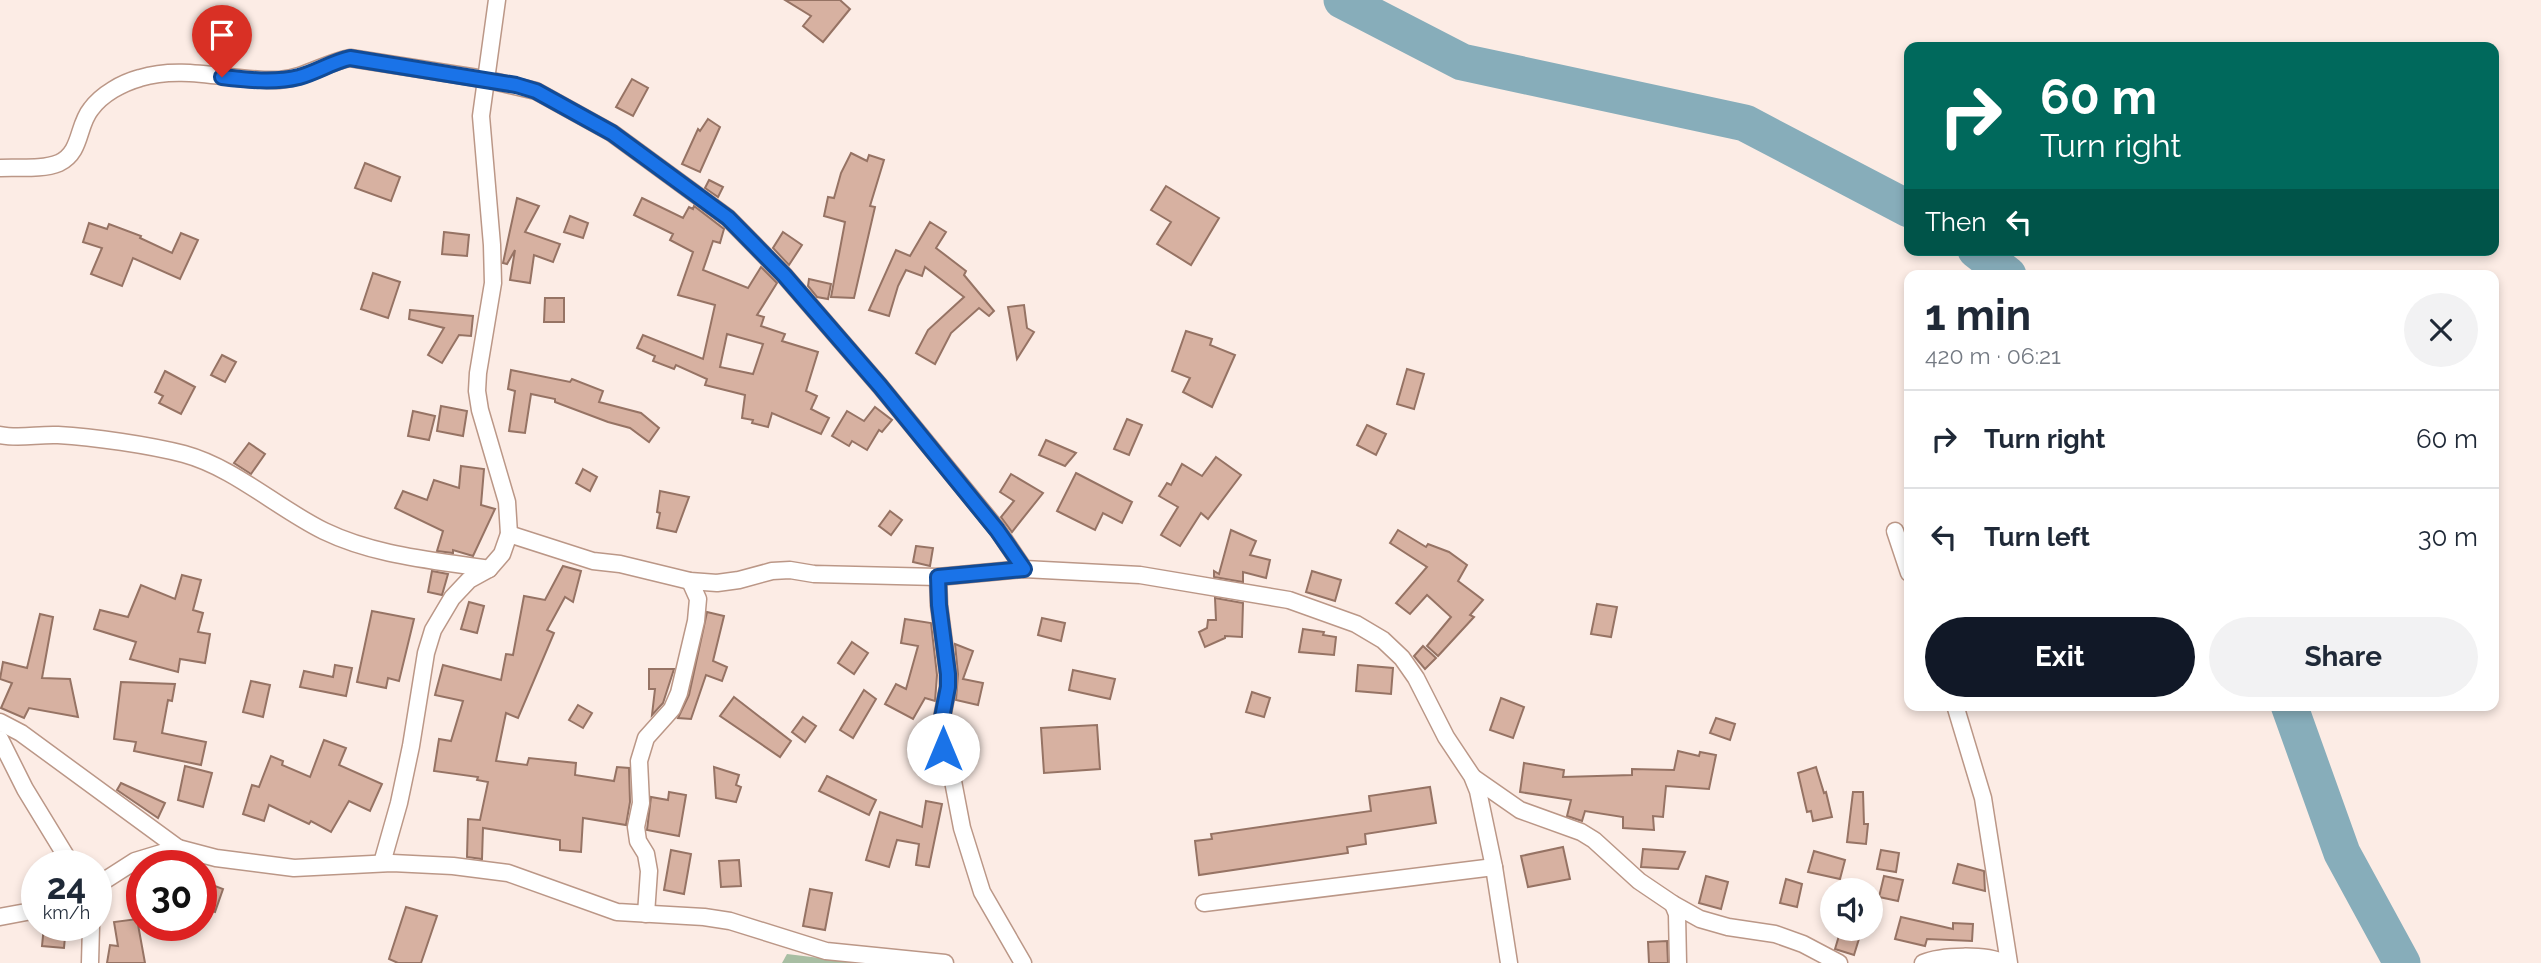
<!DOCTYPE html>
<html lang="en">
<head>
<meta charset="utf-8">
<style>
  :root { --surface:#fff; --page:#f2f2f3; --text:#1f2937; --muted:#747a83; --line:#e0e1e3; --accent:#111827 }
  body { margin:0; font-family:Raleway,sans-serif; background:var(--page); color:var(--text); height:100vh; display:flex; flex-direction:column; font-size:26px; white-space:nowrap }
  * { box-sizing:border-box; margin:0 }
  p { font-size:23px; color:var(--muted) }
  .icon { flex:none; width:38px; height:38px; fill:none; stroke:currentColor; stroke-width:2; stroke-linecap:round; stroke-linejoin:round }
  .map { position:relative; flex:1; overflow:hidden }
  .sheet { position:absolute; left:1904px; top:270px; width:595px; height:441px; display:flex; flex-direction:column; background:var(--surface); border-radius:14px; box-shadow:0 4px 10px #0003 }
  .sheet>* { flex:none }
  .banner { position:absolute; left:1904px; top:42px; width:595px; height:214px; border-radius:14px; box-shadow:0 4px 10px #0003; background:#00695c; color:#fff; overflow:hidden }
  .fabs { position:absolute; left:1820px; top:878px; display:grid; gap:14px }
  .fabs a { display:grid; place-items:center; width:63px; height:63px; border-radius:50%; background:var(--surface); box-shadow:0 4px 10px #0003; font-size:35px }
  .speed { position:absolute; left:21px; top:850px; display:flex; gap:14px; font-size:35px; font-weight:700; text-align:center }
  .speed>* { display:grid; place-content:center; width:91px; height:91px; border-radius:50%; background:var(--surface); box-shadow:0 4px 10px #0003; line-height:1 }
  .speed small { font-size:18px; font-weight:400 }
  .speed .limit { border:10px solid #d22; background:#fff; color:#111 }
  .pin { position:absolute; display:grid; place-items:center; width:60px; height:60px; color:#fff; margin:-72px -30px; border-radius:50% 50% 50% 0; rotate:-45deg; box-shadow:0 0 7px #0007 }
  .pin .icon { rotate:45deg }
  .me { position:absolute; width:77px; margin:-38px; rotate:0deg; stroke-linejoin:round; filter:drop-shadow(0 0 5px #0008) }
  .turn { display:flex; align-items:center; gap:24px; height:147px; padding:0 21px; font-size:32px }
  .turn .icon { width:91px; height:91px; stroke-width:2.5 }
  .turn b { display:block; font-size:49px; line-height:60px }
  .then { display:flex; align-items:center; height:66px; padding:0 21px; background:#0003; gap:14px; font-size:26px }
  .round { display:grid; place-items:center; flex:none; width:74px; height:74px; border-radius:37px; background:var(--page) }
  .head { display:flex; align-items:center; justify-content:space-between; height:119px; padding:0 21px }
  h1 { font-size:42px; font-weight:700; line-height:52px }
  .button { display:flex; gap:14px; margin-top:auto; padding:14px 21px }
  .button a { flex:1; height:80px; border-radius:42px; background:var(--accent); color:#fff; font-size:28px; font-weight:700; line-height:80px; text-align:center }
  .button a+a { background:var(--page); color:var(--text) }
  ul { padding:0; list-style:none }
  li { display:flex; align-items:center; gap:21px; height:98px; padding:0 21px; border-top:2px solid var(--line) }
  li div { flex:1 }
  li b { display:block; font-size:26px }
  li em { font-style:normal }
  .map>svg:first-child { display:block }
  .forest { fill:#a8bea3 }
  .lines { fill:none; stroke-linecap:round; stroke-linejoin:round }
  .river { stroke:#87adba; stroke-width:37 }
  .building { fill:#d7b1a1; stroke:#967364; stroke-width:2; fill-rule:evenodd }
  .street-casing { stroke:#bb9787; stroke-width:19 }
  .street { stroke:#fff; stroke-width:16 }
  .route-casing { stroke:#114b97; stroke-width:18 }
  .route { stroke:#1a73e8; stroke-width:12 }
</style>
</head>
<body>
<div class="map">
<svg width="2541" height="963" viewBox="0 0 2541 963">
  <rect width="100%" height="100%" fill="#fcece5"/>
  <!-- forest -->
  <path class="forest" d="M787,954L861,963H782Z"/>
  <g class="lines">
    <!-- river -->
    <g class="river">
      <path d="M1342,0L1462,62L1745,123L1909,209"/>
      <path d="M1976,250L2008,275"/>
      <path d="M2289,705L2342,853L2402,963"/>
    </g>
  </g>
  <!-- building -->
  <g class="building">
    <path d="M785,0H840L850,9L823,42L803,26L811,16Z"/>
    <path d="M632,79L648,88L633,116L616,107Z"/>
    <path d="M708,119L720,127L700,172L682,164L698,129L700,131Z"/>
    <path d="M851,153L867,161L869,155L884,160L870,206L875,207L854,298L831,297L845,222L824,216L828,197L834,198L841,173Z"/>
    <path d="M365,163L400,177L391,201L355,188Z"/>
    <path d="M709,180L723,187L718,197L705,188Z"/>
    <path d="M1166,186L1219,218L1191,265L1157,244L1171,222L1151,210Z"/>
    <path d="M517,198L539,206L525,232L560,244L553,262L534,255L530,283L510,280L515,250L507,264L503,263Z"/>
    <path d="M642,198L683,218L689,207L693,209L694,206L724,229L720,243L713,241L703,270L748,288L761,267L777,283L757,315L764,317L761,326L785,334L782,341L818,352L806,391L817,396L811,409L829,418L821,434L772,413L768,427L752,423L753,420L742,418L745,395L705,385L707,379L676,365L674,369L653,361L655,356L637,348L643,335L703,359L715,305L678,295L693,252L670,240L673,234L634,215ZM727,334L763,344L753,374L720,367Z"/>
    <path d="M570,216L588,223L583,238L564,232Z"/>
    <path d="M930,222L946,232L936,248L966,271L964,275L994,311L989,316L979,308L951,333L935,364L916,353L928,330L964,297L925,267L922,276L906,270L898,286L889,316L869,310L896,250L910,256Z"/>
    <path d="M89,223L107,229L109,224L141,236L140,238L172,253L181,233L198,240L180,279L133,258L122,286L91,274L102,248L83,242Z"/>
    <path d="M444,232L469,235L467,256L442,254Z"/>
    <path d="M783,232L802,245L789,265L773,248Z"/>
    <path d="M373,273L400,282L388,318L361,309Z"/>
    <path d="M809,279L831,284L828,299L817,297L808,286Z"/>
    <path d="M545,298H564V322H544Z"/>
    <path d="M1024,305L1027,328L1034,332L1017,359L1008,307Z"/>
    <path d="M410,310L473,316L471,336L459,335L442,363L428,355L444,328L409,319Z"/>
    <path d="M1186,331L1212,339L1210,345L1235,355L1212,407L1183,392L1190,378L1172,371Z"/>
    <path d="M222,355L236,362L225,382L211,375Z"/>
    <path d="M1407,369L1424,374L1414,409L1397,404Z"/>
    <path d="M511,370L570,382L572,379L603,391L599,402L641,413L659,428L649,442L630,428L608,422L555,402V399L531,394L525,433L509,431L515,391L508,389Z"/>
    <path d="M165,371L195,387L181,414L159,403L163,396L155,392Z"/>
    <path d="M441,406L467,411L463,436L437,431Z"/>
    <path d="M875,407L892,420L882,432L879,430L867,450L852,441L849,446L832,436L847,411L864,421Z"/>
    <path d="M413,411L435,416L429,440L408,436Z"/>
    <path d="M1127,419L1142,425L1129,455L1114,449Z"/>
    <path d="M1367,425L1386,434L1376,455L1357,445Z"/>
    <path d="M1046,440L1076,453L1065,466L1039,455Z"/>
    <path d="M249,443L265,454L251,474L234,463Z"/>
    <path d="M1216,457L1241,475L1208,519L1201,513L1180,546L1161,535L1178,507L1159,496L1167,483L1171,485L1182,464L1202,476Z"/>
    <path d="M461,466L484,469L481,505L495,509L473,556L453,550V553L437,551L443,531L395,508L403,491L427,500L434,480L459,488Z"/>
    <path d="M583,469L597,477L590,491L576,483Z"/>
    <path d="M1076,473L1132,502L1122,523L1103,513L1095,530L1057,511Z"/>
    <path d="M1011,474L1043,493L1012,532L1001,517L1014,501L1000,492Z"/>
    <path d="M660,491L689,497L676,532L657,528L660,513L657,512Z"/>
    <path d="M890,511L902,520L891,535L879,526Z"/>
    <path d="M1231,530L1256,541L1250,555L1270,560L1266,578L1243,572V582L1214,577V571L1219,574Z"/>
    <path d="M1398,530L1426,547L1428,544L1449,552L1467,565L1458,581L1483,600L1470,615L1474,617L1438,656L1427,646L1451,617L1427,595L1410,614L1396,603L1427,567L1390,543Z"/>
    <path d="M916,546L933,548L930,566L913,562Z"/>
    <path d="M563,566L581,571L573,602L565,597L547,630L554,633L518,718L506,713L496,761L527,765L529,758L576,763L575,775L614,781L617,767L629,768L630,802L626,825L583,818L581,852L560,850V840L483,828L482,859L467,857L468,819L480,820L488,782L477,780L478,777L434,771L439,739L451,741L463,701L435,695L443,665L501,680L506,654L513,655L524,596L545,600Z"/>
    <path d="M432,571L448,574L442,595L428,592Z"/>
    <path d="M1312,571L1341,580L1335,601L1306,592Z"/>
    <path d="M182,575L201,580L193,610L203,613L198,632L210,634L205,663L180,659L178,672L130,659L136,642L94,629L100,610L128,617L141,585L175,599Z"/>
    <path d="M1215,598L1243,603L1242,637L1225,636V638L1205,647L1199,632L1207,628L1208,620H1216Z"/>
    <path d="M469,602L484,606L477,633L461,629Z"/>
    <path d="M1597,604L1617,607L1611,637L1591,634Z"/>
    <path d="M372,611L414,619L399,681L388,678L386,688L357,682Z"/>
    <path d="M707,612L724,616L713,661L727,667L722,681L706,675L691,719L678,718L689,695Z"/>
    <path d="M40,614L53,617L42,678L70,679L78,717L29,708L24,718L1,708L12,683L0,679L3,662L27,668Z"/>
    <path d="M1042,618L1065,623L1061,641L1038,635Z"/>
    <path d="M905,619L931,623L937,675L935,701L925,698L913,719L885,704L896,684L906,689L918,646L901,643Z"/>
    <path d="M1303,629L1324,632L1323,635L1336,637L1334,655L1299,652Z"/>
    <path d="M852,642L868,653L854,674L838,663Z"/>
    <path d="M955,644L973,651L963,679L983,683L978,705L956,700L958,674Z"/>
    <path d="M1423,646L1436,658L1425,669L1414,656Z"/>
    <path d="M335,665L352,668L346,696L300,687L304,671L333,677Z"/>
    <path d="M1358,665L1393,668L1391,694L1356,691Z"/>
    <path d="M649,669H674L663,703L652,715L655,689H649Z"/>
    <path d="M1073,670L1115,679L1110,699L1069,690Z"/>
    <path d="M251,681L270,685L263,717L243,712Z"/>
    <path d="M121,682L175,684L172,701L168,700L162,733L206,742L201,765L134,751L136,742L114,739Z"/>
    <path d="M864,690L876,699L853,738L840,730Z"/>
    <path d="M1252,692L1270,698L1264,717L1246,712Z"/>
    <path d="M734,697L791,741L780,757L720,716Z"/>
    <path d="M1501,698L1524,707L1513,738L1490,730Z"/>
    <path d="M578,705L592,713L583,728L569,720Z"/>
    <path d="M803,717L816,726L805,742L792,732Z"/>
    <path d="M1716,718L1735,724L1730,740L1710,733Z"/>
    <path d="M1097,725L1100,769L1044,773L1041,728Z"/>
    <path d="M324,740L346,748L339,765L382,784L370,811L349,801L331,832L311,821L309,824L269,805L264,821L243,814L252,785L259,787L271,756L283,761L282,765L310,777Z"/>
    <path d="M1678,751L1699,756L1700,752L1716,755L1709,789L1666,786L1663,817L1653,816L1654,830L1623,828V817L1585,811L1582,821L1567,816L1571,800L1520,792L1524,763L1564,770L1563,777L1632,775V769L1674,770Z"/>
    <path d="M185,766L212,773L203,807L178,800Z"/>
    <path d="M714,767L739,775L736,785L741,787L736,802L716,798Z"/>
    <path d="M1816,767L1824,793L1826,792L1832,817L1813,821L1811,811L1807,812L1798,773Z"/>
    <path d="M827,776L876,800L869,815L819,791Z"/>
    <path d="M121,783L165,803L158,818L117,790Z"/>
    <path d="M1430,787L1436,823L1365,834L1366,844L1347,847L1348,853L1199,875L1195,841L1212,839L1211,834L1371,811L1369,796Z"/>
    <path d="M669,792L686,795L679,836L647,830L651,797L668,800Z"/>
    <path d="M1853,792H1863L1864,824H1868L1866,844L1847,842Z"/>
    <path d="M926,801L942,804L929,867L916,865L919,844L897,840L889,867L866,860L880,812L922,827Z"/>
    <path d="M1563,847L1570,879L1528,887L1521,856Z"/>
    <path d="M1643,849L1685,852L1678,869L1641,867Z"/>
    <path d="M671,850L691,854L684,894L664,890Z"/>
    <path d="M1881,850L1899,853L1896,872L1877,869Z"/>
    <path d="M1814,851L1845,860L1840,879L1808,872Z"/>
    <path d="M739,860L741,886L721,887L719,861Z"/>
    <path d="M1958,864L1984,871L1985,891L1953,883Z"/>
    <path d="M1706,876L1728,882L1721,909L1699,903Z"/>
    <path d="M1884,876L1903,880L1898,901L1879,897Z"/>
    <path d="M1786,879L1802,884L1797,907L1780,903Z"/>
    <path d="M207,883L223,889L215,912L201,907V899Z"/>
    <path d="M810,889L832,893L825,930L803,926Z"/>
    <path d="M406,907L437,916L421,963H398L389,959Z"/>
    <path d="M1901,917L1953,929V923L1973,924L1972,941L1927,939L1925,946L1895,939Z"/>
    <path d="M137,919L145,963H107L110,945L118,946L114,922Z"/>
    <path d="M44,926H66L64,948L42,946Z"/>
    <path d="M1841,929H1862L1854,955L1835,949Z"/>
    <path d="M1667,941L1668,963H1649L1648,942Z"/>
  </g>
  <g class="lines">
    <!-- street casing -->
    <g class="street-casing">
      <g id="street">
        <path d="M0,168C18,167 42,170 59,163C82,152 77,126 91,109C102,94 122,83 140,78C184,64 233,82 279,80C305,78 325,63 350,58L484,79L536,91L612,133L728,218L784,275L880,386L997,529L1024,569"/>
        <path d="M0,435C20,439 38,434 58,435C94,437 149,445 184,454C235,468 277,508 324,531C376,556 433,560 489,569"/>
        <path d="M1895,531L1909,573"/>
        <path d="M509,534L593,561L620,564L690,581L717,583L739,580L772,571L790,570L814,574L938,577L1024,569L1140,575L1289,600L1356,624L1383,640L1402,658L1416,678L1446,737L1472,776L1478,791L1494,867L1509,963"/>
        <path d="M938,577L939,605L948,674V687L940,728L943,749L953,781L962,828L982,892L1023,963"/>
        <path d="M1955,705L1983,798L2009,963"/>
        <path d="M0,722L21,733L178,848"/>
        <path d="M0,739L25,789L72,866"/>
        <path d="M1474,778L1520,810L1581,832L1594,840L1639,881L1673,904L1700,919L1728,927L1775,934L1803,944L1839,963"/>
        <path d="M382,863L399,803L411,746L426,653L433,630L452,598L469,580L489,569L502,554L509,534L507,502L480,410L477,391L478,373L493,283L492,245L481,116L497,0"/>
        <path d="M96,886L135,861L178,848L216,858L294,868L392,863L453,866L508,873L617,912L704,917L730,921L826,951L945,963"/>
        <path d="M1204,903L1494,867"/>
        <path d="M1673,904L1677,914L1678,963"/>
        <path d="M646,914L649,871L646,854L638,841L636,827L641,803L639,761L646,738L672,709L679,693L696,621L698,599L690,581"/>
        <path d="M0,917L37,910"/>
        <path d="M90,963L91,926"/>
        <path d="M1923,963C1941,955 1986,954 2004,963"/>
      </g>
    </g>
    <!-- street -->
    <use href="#street" class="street"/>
  </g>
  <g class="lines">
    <!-- route casing -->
    <g class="route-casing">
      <path id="route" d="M222,77C247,80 275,83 299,77C317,72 332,62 350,58L516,85L536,91L612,133L728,218L784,275L880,386L997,530L1024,569L938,577L939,605L948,674V687L940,728L943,749"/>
    </g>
    <!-- route -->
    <use href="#route" class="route"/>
  </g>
</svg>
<div class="fabs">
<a><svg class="icon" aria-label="sound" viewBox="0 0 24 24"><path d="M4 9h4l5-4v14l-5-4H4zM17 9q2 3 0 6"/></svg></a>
</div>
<div class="speed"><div>24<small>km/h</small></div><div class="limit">30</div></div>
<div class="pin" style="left:222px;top:77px;background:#d93025"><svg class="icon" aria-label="arrive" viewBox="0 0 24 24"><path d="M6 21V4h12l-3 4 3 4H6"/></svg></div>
<svg class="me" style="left:943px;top:749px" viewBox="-20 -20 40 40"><circle r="19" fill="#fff"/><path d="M0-13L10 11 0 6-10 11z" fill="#1a73e8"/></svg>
<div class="banner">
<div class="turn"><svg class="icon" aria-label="right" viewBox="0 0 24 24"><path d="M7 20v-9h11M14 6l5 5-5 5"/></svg><div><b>60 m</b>Turn right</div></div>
<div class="then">Then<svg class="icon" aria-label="left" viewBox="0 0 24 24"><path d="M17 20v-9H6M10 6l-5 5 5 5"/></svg></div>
</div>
<section class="sheet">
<div class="head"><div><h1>1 min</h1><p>420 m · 06:21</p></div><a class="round"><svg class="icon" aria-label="close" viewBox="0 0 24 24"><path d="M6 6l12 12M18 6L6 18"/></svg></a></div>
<ul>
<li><svg class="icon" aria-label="right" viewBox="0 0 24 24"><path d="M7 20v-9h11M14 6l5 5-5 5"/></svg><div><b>Turn right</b></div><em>60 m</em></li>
<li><svg class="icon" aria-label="left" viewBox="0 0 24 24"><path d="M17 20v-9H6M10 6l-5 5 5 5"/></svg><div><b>Turn left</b></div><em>30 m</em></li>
</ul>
<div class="button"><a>Exit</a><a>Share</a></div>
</section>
</div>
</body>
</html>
